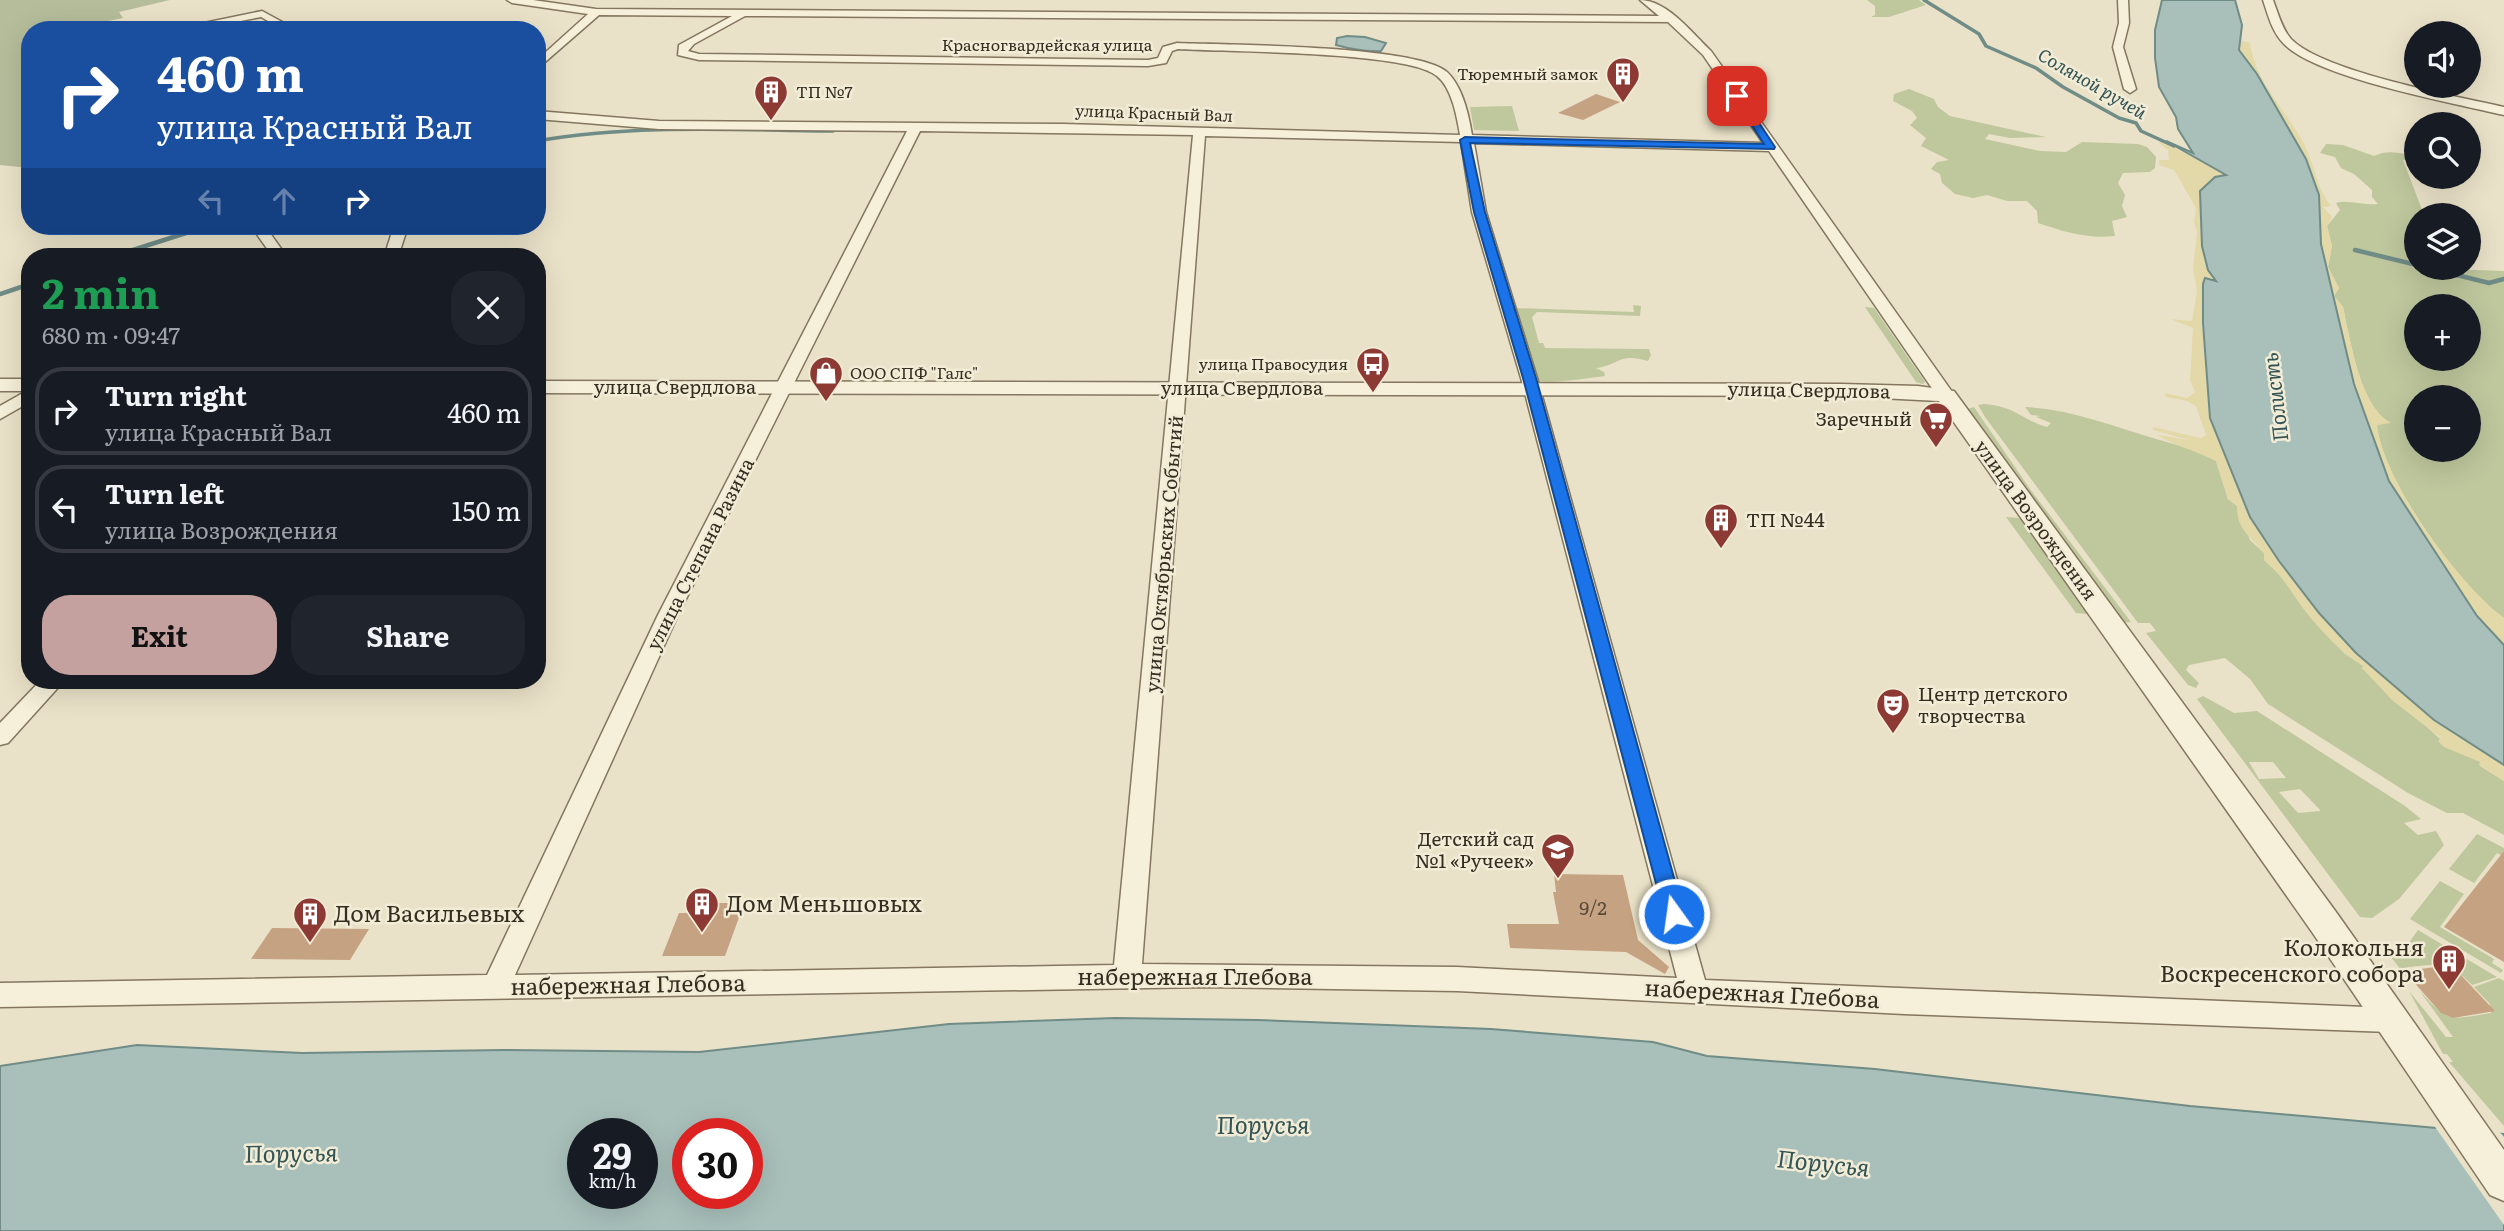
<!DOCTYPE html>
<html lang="en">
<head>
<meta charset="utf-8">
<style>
  :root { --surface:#171b24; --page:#20242c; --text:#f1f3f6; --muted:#9ea1a6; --line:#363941; --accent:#c4a09f }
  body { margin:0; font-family:Literata,serif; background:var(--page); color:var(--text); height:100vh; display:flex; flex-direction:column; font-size:26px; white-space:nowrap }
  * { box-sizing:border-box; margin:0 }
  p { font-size:23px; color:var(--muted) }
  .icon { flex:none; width:38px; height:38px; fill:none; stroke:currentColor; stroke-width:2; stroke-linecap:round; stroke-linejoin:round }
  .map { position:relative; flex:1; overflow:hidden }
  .panel { position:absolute; left:21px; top:248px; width:525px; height:441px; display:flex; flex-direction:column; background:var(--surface); border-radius:28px; box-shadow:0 7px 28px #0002 }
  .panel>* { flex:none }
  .guide { position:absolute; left:21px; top:21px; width:525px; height:214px; border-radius:28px; box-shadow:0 7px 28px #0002; background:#1a4fa0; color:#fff; overflow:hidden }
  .controls { position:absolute; left:2404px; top:21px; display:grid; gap:14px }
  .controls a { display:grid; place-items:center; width:77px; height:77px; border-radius:50%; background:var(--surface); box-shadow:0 7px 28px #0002; font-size:35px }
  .speed { position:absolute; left:567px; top:1118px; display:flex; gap:14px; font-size:35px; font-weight:700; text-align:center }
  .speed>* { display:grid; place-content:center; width:91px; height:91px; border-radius:50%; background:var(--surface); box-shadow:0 7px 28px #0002; line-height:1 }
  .speed small { font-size:18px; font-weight:400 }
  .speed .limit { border:10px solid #d22; background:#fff; color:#111 }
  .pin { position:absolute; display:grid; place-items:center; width:60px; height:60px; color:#fff; margin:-30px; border-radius:14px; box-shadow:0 4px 10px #0006 }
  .me { position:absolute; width:77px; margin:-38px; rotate:346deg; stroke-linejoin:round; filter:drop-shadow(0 0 5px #0008) }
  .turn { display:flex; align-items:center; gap:24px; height:147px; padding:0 21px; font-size:32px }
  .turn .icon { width:91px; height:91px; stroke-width:2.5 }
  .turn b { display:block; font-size:49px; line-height:60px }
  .lanes { display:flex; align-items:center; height:66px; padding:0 21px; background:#0003; justify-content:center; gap:35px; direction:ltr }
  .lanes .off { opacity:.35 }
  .round { display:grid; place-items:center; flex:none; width:74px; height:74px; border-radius:28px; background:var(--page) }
  .headline { display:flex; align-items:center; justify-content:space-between; height:119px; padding:0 21px }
  h1 { font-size:42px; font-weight:700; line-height:52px; color:#1e9e55 }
  .action { display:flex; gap:14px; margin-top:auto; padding:14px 21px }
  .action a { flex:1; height:80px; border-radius:28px; background:var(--accent); color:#111; font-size:28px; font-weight:700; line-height:80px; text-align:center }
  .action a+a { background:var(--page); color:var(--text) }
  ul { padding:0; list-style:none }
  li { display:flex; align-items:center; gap:21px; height:88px; margin:0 14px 10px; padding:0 7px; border:4px solid var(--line); border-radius:28px }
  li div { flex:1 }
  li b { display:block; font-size:26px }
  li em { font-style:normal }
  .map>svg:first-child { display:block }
  .green { fill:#bfc79d; fill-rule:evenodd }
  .sand { fill:#e3d8a8 }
  .cemetery { fill:#b6bd9b }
  .water { fill:#a8bfba; stroke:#708c87; stroke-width:2; fill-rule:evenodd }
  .pier { fill:#eae2c8 }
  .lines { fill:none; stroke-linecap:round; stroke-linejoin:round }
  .stream-far1 { stroke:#708c87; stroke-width:3.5 }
  .stream { stroke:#708c87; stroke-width:4.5 }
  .building { fill:#c5a281 }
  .minor-casing { stroke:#84765f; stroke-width:3 }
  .tertiary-casing { stroke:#84765f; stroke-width:3 }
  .minor { fill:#f6f0da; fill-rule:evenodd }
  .tertiary { fill:#f6f0da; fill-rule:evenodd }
  .route { fill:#1a73e8; stroke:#114b97; stroke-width:2 }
  .labels { text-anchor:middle; stroke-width:5; stroke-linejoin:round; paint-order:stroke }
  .far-street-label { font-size:16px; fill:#362d21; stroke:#f2ecd7 }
  .far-poi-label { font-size:16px; fill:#362d21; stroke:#f2ecd7; text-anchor:end }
  .far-water-label { font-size:18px; font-style:italic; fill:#325454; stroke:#f2ecd7 }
  .street-label { font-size:19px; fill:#362d21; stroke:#f2ecd7 }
  .poi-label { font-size:19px; fill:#362d21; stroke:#f2ecd7; text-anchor:end }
  .near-number-label { font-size:19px; fill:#5a4a39 }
  .water-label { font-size:21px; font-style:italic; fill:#325454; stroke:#f2ecd7 }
  .near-poi-label { font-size:23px; fill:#362d21; stroke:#f2ecd7; text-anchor:start }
  .near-street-label { font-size:23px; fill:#362d21; stroke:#f2ecd7 }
  .near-water-label { font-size:24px; font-style:italic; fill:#325454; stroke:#f2ecd7 }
</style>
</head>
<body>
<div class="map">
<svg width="2504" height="1231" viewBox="0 0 2504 1231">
  <rect width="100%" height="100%" fill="#eae2c8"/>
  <!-- green -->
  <g class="green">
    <path d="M1867,0H1919L1926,5L1889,17H1871L1875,15V6Z"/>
    <path d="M1909,89L1934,99L1938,107L1950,116L2046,137L2010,138L1989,134L1985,139L2040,151L2066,152L2082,142L2138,144L2147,147L2156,157L2155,168L2150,172L2123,173L2118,183L2125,195L2122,206L2127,217L2112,221L2115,236C2087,239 2065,232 2038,223L2037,211L2027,201H2007L1987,195L1973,198L1955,194L1942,183L1940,174L1931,169L1937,162L1949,160L1921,146L1926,138L1910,125L1917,118L1912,111L1893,101L1894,94Z"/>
    <path d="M1512,106L1519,131L1474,130L1470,107Z"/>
    <path d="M2326,144L2343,145L2374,156C2389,149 2401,153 2417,157V161L2403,160L2424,215H2417V268L2504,271V618C2459,586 2382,479 2377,425L2389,422C2360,406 2350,338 2343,307L2334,296L2339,288L2328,267L2332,246L2327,226L2340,210L2336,203C2347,199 2365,206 2378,204L2372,197V190L2354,174L2341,168L2335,157L2320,153ZM2417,306H2469V359H2417ZM2417,397H2469V450H2417Z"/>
    <path d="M1633,305L1641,306L1640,316L1537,312L1532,317L1539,343H1543L1545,348L1649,349L1651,355L1648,361C1618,352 1620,365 1596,368L1604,372L1605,376C1586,378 1550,385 1534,380L1513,308L1634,312Z"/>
    <path d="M1865,307L1874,308L1925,382L1923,384L1916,382Z"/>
    <path d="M1984,404C2015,406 2020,419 2047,427L2051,423L2036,417L2041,416L2031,415L2025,407C2070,409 2113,426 2156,439C2178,445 2196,450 2216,461L2228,499L2237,506L2250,540L2264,553V560L2281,576L2311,618L2345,654L2364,666L2362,668L2450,748L2481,762L2480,766L2504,781V835L2463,813H2447L2408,793L2268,704L2250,679L2225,658L2189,665L2186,670L2199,683L2196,688L2188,685L2146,633L2156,631L2150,623H2138L1985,417L1978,405Z"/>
    <path d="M1974,407L2030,489L2131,622L2123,623L1967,409Z"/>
    <path d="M2006,517L2021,518L2088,614L2076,613Z"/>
    <path d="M2203,696L2234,713L2257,711L2405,806L2421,819L2404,823L2418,835L2436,831L2444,845L2399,899L2372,918L2360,917L2197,699ZM2249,762H2273L2286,778L2259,779ZM2300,789L2320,810V811L2298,813L2279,792Z"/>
    <path d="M2477,834L2504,848V857L2497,853L2474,883L2449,869Z"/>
    <path d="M2440,881L2464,894L2440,927L2494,959L2492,963L2503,970L2501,973L2410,919Z"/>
    <path d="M2418,930L2497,977L2472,985C2449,961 2440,964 2408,967L2407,972L2412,984L2384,948L2393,952L2403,951Z"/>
    <path d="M2499,978L2504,981V1126L2449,1062H2453L2447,1054H2443L2409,991L2446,1037H2453L2419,990C2449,1023 2448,1020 2491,1013L2490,1004L2474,987Z"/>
  </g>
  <!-- sand -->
  <g class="sand">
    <path d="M2239,40L2250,43C2256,85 2290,113 2307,150C2315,169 2318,190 2331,206L2323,207L2332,217L2327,226L2332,246L2328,267L2339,288L2334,296L2343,307C2350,340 2360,406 2391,423L2377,425C2382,480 2460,586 2504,618V645L2477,616L2389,481L2354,384L2321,244L2319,195L2257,74L2239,50Z"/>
    <path d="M2161,141L2227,175L2200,191L2202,246L2216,282L2203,323L2210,418L2250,517L2279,561L2319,613L2434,720L2504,765V781L2479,765L2480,762L2444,747L2438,741L2441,738L2393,701L2362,668L2363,666C2343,654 2325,635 2310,617C2294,598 2284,576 2264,560V553C2250,535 2237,531 2237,506L2228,499L2216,461C2204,454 2163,441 2158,435L2189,440L2153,430V427L2201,438L2206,435L2196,406L2187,401L2166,397L2165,393L2187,398L2195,392L2190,380L2193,328L2170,319L2192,321L2197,291L2193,268L2197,233L2194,222L2196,208L2174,170L2159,165V160H2169L2168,150L2158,142Z"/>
  </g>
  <!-- cemetery -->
  <path class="cemetery" d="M0,0H170L119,12L123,18L98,23L101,27L90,30H30V168L0,165Z"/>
  <!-- water -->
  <g class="water">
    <path d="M2162,0H2235L2242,25L2239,50L2257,74L2306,159L2319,195L2321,244L2354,384L2389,481L2477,616L2504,645V765L2434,720L2356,653L2319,613L2279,561L2250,517L2210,418L2203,323V284L2205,278L2216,281L2208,270L2202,246L2200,191L2215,177L2226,175L2166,141L2193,153L2178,129L2176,117L2159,87L2155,58V30Z"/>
    <path d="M1347,36L1365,37L1386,43L1381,51C1364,52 1350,49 1336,45L1337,38Z"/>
    <path d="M1115,1018L1257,1020L1491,1029L1653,1042L1707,1056L1875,1069L2190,1106L2504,1134V1231H0V1066L137,1045L302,1053L503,1050L699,1052L949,1024ZM583,1134H642V1194H583ZM688,1134H747V1194H688Z"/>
  </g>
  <!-- pier -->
  <path class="pier" d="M2433,1124L2498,1130L2504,1137V1225Z"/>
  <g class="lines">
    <!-- stream-far1 -->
    <g class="stream-far1">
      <path d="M1924,0L1979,34L1986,46L2036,68L2063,87L2119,118L2136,123L2141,131L2174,146"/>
      <path d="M537,141C634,124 735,130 833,131"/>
    </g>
    <!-- stream -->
    <g class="stream">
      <path d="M2355,250L2417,265"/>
      <path d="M111,257L208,226"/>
      <path d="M2429,268L2489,283L2504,279"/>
      <path d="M0,294L30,284"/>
    </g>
  </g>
  <!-- building -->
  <g class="building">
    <path d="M1596,94L1620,102L1583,120L1558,113Z"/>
    <path d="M2504,851V962L2444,927Z"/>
    <path d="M1554,874L1623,875L1638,940L1669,967L1665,974L1626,952L1510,948L1507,924H1559L1553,892H1556Z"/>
    <path d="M706,903H734L730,912H741L725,956H662L679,913H702Z"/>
    <path d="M272,928L369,929L350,960L251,959Z"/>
    <path d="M2444,966L2456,970L2495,1011L2453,1018L2441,1013L2404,971Z"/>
  </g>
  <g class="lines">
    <!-- minor casing -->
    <g class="minor-casing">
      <g id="minor">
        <path d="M507,0H533L596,9L1659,16L1640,0C1667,0 1692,33 1711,51L1955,396L1946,401L1940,400L1769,151L1474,143L1486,212L1537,378L1705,980L2390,1008L2400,1011L2404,1020L2400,1029L2390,1032L1904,1014L1457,991L1206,987L0,1007V983L487,975L658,615L907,131L659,129L537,119V111L659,121L1063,124L1460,135C1457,117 1452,88 1437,76C1409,51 1224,52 1178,49L1172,51L1166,63L1148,66L699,60L678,55L679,45L732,16L599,15L537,69V60L588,14L512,3ZM745,16L1668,22L1703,55L1763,143L1472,135C1469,115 1462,86 1447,72C1417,45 1226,45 1177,43L1163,47L1158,58L1148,60L699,54L688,51L694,44ZM920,131L1193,135L1114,965L515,975L678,615ZM1205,136L1461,142L1472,212L1521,378L1677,978L1457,967L1142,964Z"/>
        <path d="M2118,0H2128L2129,23L2123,47L2136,89L2130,93L2124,89L2113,47L2119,23Z"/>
        <path d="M2263,0H2273C2278,13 2282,29 2291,39C2323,72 2456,96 2504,107V115C2454,103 2317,78 2284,44C2272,32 2268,15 2263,0Z"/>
        <path d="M262,11L297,30H284L261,17L194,30H170Z"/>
        <path d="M251,226H265L287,257H273Z"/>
        <path d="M394,226H408L398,257H384Z"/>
        <path d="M30,389V402L0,419V406Z"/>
        <path d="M40,681H64L8,743L0,745V723Z"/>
      </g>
    </g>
    <!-- tertiary casing -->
    <g class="tertiary-casing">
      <g id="tertiary">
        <rect x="0" y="379" width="30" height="12"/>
        <path d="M537,381L1841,384L1918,386L1954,391L2336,912L2504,1150V1201L2490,1195L2312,932L1939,401L1841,396L537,393Z"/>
      </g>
    </g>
    <!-- minor -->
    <use href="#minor" class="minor"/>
    <!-- tertiary -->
    <use href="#tertiary" class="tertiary"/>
  </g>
  <!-- route -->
  <path class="route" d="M1737,93L1740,94L1775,147L1774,149L1470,143L1485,212L1536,378L1684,914L1681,920L1674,922L1667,920L1664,914L1523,378L1474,212L1460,140L1465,137L1764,144L1733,96Z"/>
  <!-- icons -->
  <defs>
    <g id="building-pin" transform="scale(1.75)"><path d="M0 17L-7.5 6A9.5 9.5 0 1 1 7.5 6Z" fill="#8e3a34" stroke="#f2ecd7"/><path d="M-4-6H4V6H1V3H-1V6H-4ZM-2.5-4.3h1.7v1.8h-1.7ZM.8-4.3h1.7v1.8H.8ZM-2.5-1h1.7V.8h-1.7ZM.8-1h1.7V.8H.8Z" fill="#fff"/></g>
    <g id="bus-pin" transform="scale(1.75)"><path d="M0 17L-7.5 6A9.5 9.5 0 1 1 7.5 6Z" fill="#8e3a34" stroke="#f2ecd7"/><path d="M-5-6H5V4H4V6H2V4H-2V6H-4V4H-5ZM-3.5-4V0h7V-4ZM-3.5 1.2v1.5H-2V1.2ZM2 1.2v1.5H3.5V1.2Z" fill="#fff"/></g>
    <g id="shop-pin" transform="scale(1.75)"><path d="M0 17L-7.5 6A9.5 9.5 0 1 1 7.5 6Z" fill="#8e3a34" stroke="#f2ecd7"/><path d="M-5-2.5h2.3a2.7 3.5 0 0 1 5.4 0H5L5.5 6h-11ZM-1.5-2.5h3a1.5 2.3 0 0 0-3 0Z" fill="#fff"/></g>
    <g id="supermarket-pin" transform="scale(1.75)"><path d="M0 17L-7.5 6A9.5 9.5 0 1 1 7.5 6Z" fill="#8e3a34" stroke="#f2ecd7"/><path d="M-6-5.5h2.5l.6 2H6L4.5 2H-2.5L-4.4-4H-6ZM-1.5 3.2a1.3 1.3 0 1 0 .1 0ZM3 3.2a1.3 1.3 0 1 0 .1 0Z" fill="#fff"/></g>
    <g id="theatre-pin" transform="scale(1.75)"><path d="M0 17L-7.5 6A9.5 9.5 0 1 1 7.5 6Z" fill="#8e3a34" stroke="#f2ecd7"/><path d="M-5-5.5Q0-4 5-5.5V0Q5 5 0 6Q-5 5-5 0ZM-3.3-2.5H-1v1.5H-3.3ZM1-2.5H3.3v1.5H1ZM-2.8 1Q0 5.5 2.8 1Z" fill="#fff"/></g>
    <g id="school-pin" transform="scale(1.75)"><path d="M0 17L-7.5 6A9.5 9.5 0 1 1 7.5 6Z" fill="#8e3a34" stroke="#f2ecd7"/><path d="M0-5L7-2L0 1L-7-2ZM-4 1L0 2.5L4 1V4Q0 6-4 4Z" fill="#fff"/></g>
  </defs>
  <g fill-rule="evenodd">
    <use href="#building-pin" x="1623" y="74"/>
    <use href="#building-pin" x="771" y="92"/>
    <use href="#bus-pin" x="1373" y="364"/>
    <use href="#shop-pin" x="826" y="373"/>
    <use href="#supermarket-pin" x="1936" y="419"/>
    <use href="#building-pin" x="1721" y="520"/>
    <use href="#theatre-pin" x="1893" y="705"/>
    <use href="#school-pin" x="1558" y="850"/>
    <use href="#building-pin" x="702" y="904"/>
    <use href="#building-pin" x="310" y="914"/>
    <use href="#building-pin" x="2449" y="961"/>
  </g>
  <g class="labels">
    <!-- far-street labels -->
    <g class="far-street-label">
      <text x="1047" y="51">Красногвардейская улица</text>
      <text transform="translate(1154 113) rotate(2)" y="6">улица Красный Вал</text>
    </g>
    <!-- far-poi labels -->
    <g class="far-poi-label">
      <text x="1598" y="80">Тюремный замок</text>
      <text x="796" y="98" text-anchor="start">ТП №7</text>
      <text x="1348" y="370">улица Правосудия</text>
      <text x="850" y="379" text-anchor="start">ООО СПФ "Галс"</text>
    </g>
    <!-- far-water labels -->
    <g class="far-water-label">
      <text transform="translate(2092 84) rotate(30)" y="6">Соляной ручей</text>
    </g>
    <!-- street labels -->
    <g class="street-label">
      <text x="675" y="394">улица Свердлова</text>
      <text x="1242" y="395">улица Свердлова</text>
      <text transform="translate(1809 390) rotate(1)" y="7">улица Свердлова</text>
      <text transform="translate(2036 520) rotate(54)" y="7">улица Возрождения</text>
      <text transform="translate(700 554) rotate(-63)" y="7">улица Степана Разина</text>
      <text transform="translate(1164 554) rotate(-85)" y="7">улица Октябрьских Событий</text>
    </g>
    <!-- poi labels -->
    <g class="poi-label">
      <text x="1912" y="426">Заречный</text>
      <text x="1746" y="527" text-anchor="start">ТП №44</text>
      <text x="1918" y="701" text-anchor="start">Центр детского<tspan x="1918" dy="22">творчества</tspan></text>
      <text x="1534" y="846">Детский сад<tspan x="1534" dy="22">№1 «Ручеек»</tspan></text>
    </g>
    <!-- near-number labels -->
    <g class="near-number-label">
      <text x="1593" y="915">9/2</text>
    </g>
    <!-- water labels -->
    <g class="water-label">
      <text transform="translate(2276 397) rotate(-97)" y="7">Полисть</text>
    </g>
    <!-- near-poi labels -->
    <g class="near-poi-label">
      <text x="726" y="912">Дом Меньшовых</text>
      <text x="334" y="922">Дом Васильевых</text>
      <text x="2424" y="956" text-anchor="end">Колокольня<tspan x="2424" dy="26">Воскресенского собора</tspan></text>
    </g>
    <!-- near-street labels -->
    <g class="near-street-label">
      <text x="1195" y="985">набережная Глебова</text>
      <text transform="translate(628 985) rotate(-1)" y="8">набережная Глебова</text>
      <text transform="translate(1762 994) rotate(3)" y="8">набережная Глебова</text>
    </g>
    <!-- near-water labels -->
    <g class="near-water-label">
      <text x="1263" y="1134">Порусья</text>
      <text transform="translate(291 1154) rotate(-1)" y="8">Порусья</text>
      <text transform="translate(1823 1164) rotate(6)" y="8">Порусья</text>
    </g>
  </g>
</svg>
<div class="controls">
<a><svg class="icon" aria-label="sound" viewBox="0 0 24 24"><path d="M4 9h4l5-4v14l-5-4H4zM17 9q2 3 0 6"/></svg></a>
<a><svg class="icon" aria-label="search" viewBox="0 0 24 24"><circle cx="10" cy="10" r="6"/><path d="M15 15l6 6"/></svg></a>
<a><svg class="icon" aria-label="layers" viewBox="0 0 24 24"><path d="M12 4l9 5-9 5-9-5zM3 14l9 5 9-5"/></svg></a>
<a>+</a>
<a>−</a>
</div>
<div class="speed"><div>29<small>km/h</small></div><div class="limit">30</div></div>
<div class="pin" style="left:1737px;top:96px;background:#d93025"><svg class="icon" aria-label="arrive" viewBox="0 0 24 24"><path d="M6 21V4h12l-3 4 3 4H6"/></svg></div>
<svg class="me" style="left:1674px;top:914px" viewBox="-20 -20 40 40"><circle r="17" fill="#1a73e8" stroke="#fff" stroke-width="3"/><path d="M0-11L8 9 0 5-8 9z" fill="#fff"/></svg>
<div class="guide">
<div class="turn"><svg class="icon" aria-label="right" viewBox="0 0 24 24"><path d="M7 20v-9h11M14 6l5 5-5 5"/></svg><div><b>460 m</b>улица Красный Вал</div></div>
<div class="lanes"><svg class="icon off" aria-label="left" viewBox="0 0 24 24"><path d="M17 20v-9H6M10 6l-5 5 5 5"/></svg><svg class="icon off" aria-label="ahead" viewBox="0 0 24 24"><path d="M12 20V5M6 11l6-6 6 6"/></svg><svg class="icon" aria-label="right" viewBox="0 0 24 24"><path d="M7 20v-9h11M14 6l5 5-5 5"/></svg></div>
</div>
<section class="panel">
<div class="headline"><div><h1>2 min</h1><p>680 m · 09:47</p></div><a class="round"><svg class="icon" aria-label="close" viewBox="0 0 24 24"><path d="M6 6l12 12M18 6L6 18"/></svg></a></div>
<ul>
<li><svg class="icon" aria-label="right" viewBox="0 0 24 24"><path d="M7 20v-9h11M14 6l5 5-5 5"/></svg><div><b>Turn right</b><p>улица Красный Вал</p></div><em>460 m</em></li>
<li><svg class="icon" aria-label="left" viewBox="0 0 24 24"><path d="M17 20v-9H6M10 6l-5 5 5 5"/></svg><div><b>Turn left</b><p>улица Возрождения</p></div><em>150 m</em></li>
</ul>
<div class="action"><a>Exit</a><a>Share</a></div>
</section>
</div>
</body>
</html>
